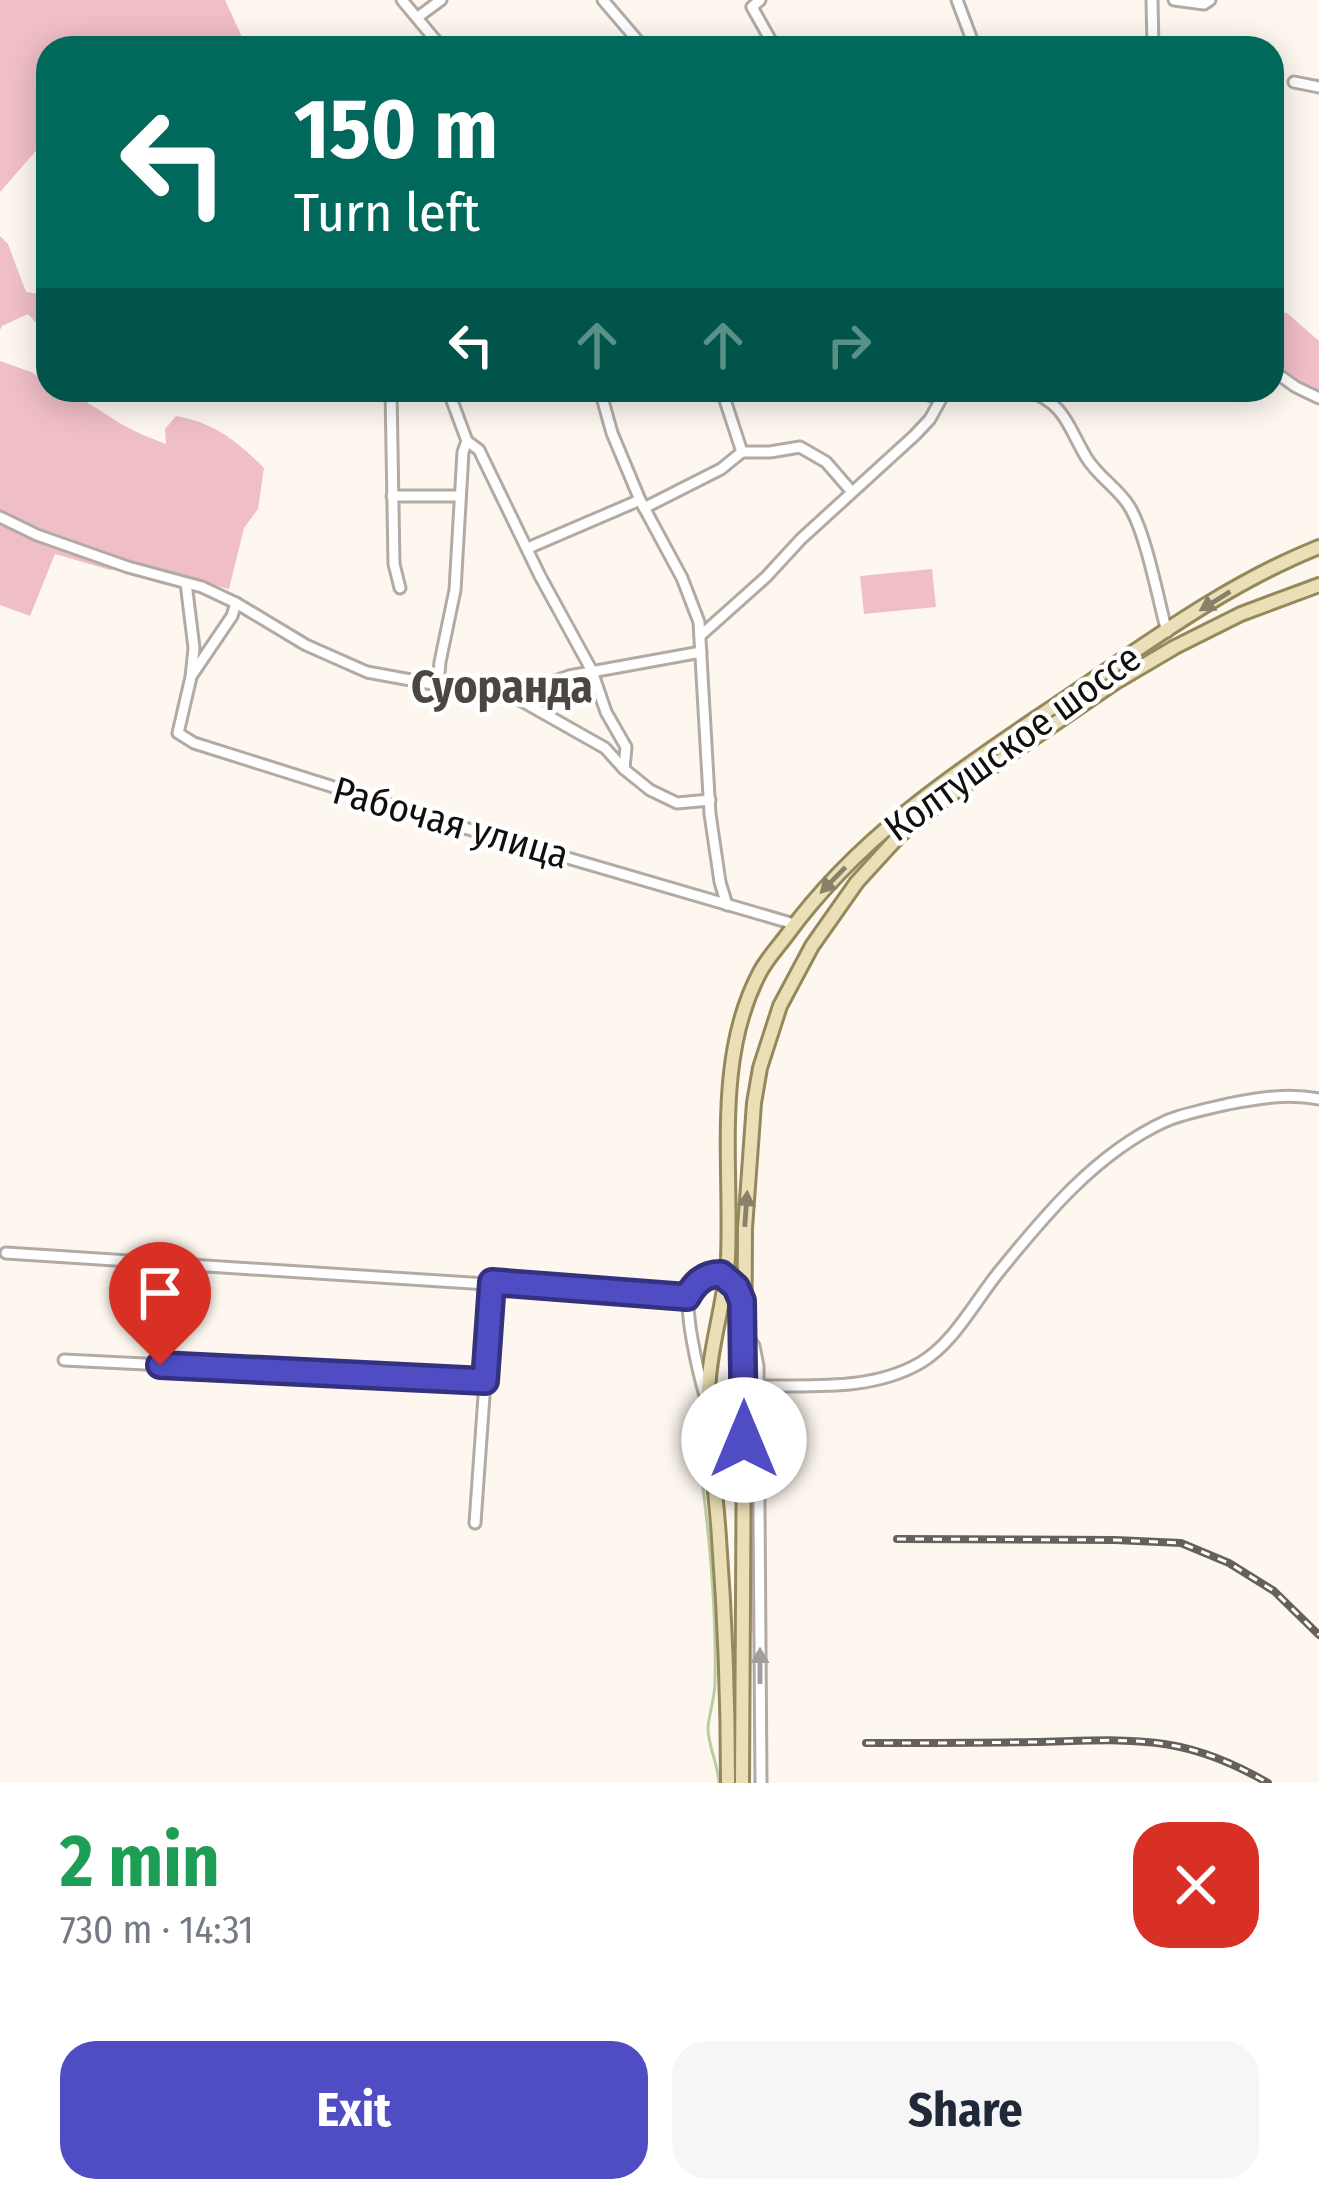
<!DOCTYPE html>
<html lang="en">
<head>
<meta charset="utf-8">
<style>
  :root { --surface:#fff; --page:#f6f6f7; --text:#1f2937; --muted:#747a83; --accent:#504dc4 }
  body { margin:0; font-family:"Fira Sans Condensed",sans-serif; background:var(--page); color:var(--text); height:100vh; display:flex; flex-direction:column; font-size:45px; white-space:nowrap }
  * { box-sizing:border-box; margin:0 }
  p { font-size:39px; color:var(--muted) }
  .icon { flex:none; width:66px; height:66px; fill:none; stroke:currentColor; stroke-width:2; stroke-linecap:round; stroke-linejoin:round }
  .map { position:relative; height:1783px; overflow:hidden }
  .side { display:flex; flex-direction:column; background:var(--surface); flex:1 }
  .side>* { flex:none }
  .guide { position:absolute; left:36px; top:36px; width:1248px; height:366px; border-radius:36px; box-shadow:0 6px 30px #0003; background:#00695c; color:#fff; overflow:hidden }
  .pin { position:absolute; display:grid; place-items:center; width:102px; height:102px; color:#fff; margin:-123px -51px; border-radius:50% 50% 50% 0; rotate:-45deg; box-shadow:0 0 12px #0007 }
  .pin .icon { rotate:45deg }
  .me { position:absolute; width:132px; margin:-66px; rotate:0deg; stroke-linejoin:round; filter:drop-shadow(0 0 9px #0008) }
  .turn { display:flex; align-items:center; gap:42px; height:252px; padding:0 60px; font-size:54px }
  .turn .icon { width:156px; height:156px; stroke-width:2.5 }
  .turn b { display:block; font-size:84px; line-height:102px }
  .lanes { display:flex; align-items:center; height:114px; padding:0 60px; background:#0003; justify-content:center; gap:60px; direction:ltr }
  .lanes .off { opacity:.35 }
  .round { display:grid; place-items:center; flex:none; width:126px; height:126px; border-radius:36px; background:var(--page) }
  .head { display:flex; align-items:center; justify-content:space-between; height:204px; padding:0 60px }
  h1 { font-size:72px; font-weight:700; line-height:90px; color:#1e9e55 }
  .cta { display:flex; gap:24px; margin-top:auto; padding:24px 60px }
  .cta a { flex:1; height:138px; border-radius:36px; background:var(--accent); color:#fff; font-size:48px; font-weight:700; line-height:138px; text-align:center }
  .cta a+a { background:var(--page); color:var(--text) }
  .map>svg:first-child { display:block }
  .green { fill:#f0bec7 }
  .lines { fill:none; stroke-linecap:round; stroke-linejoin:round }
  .stream { stroke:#bbcca0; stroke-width:3 }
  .minor-casing { stroke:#b2aba4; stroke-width:15 }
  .major-casing { stroke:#95895b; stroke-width:18 }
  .minor { stroke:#fff; stroke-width:9 }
  .major { stroke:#eadfb6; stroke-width:12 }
  .rail-casing { stroke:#64615c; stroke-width:8 }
  .rail { stroke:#fff; stroke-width:3; stroke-dasharray:9; stroke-linecap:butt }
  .oneway { fill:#88816a }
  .oneway2 { fill:#a09f9e }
  .route-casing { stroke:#34327f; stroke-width:30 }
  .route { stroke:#504dc4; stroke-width:21 }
  .labels { text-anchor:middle; stroke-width:9; stroke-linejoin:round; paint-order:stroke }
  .street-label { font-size:39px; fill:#110f0c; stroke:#fff }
  .quarter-label { font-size:45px; font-weight:bold; fill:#4b4640; stroke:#fff }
</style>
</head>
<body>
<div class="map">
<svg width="1319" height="1783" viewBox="0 0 1319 1783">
  <rect width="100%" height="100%" fill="#fef7f0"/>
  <!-- green -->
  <g class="green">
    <path d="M0,0H225L247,48H48V137L0,192Z"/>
    <path d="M0,236L8,244L26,292L48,295V336L28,314L2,326L0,330Z"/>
    <path d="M1272,311L1287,313L1319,341V391L1288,376L1272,360Z"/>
    <path d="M0,361L31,372L48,382V390C78,390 103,415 129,428C141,435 154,439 166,444L165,429L176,416C215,423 237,441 264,468L258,509L244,528L229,589L133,565L110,570L55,554L30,616L0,605Z"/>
    <path d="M932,569L936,607L864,614L860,576Z"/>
    <path d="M752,1355L754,1365L755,1633H751L748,1612Z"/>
  </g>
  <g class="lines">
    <!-- stream -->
    <path class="stream" d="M696,1432C707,1515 717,1599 715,1682C715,1698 709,1713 708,1728C708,1746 718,1764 719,1783"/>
    <!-- minor casing -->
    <g class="minor-casing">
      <g id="minor">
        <path d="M402,0L442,48"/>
        <path d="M603,0L644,48"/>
        <path d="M760,0L752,7L775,48"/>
        <path d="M957,0L975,48"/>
        <path d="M1152,0L1153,48"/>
        <path d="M1174,0L1204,4L1210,0"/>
        <path d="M418,17L441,0"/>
        <path d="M1294,82L1319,87"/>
        <path d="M1272,370L1296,387L1319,398"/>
        <path d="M391,390L394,564L400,588"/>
        <path d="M448,390L467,441L479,450L540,576L592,671L606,712L626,747L624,769"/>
        <path d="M600,390L612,433L640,500L682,578L699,622L710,814L720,882L727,905"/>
        <path d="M724,390L725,400L742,452"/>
        <path d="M920,390L924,394L941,398"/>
        <path d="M1026,390C1065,403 1067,425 1086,457C1097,476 1118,488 1129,506C1146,533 1158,599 1167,632"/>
        <path d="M392,496H460"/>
        <path d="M644,508L721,469L742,452H770L800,447L826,462L852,492"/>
        <path d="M0,517L37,535L128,567L202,587L236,603L306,645L367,672L438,685L484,697L513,696L605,748L624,769L650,790L677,803L710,800"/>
        <path d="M528,548L640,500"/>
        <path d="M186,583L194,648L191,677L178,733L194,743L451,824L794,924"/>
        <path d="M700,636L766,577L801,539L915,435L930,419L946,390"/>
        <path d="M192,675L232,616L236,603"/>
        <path d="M438,685L440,662L455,590L463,452L467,441"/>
        <path d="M513,696L569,676L701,652"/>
        <path d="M6,1253L687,1297"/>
        <path d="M743,1330L754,1346L758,1366L761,1783"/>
        <path d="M64,1360L485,1381"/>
        <path d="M759,1386C812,1385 872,1391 920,1363C953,1344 974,1303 998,1273C1045,1215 1096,1153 1166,1121C1185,1113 1208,1109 1228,1104C1259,1098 1288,1093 1319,1099"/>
        <path d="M705,1396C699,1375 683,1309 690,1292C695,1279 708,1274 721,1273L736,1287L742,1301"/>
        <path d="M475,1523L492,1283"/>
      </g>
    </g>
    <!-- major casing -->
    <g class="major-casing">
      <g id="major">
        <path d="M708,1408C721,1397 732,1398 744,1410"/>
        <path d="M728,1783C728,1701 725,1619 719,1538C716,1489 708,1441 708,1393C709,1348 725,1303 728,1258C732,1164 714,1058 760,972C767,959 778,947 787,935C855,841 951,775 1047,711C1134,653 1221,586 1319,547"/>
        <path d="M742,1783L745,1228L754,1103L760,1068L780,1006L812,946L857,882L900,835L949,796L1114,683L1175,647L1241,614L1319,585"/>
      </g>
    </g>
    <!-- minor -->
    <use href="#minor" class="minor"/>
    <!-- major -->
    <use href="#major" class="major"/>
    <!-- rail casing -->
    <g class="rail-casing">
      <g id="rail">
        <path d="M897,1539L1115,1540L1181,1543L1229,1563L1274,1591L1319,1635"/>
        <path d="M866,1743C922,1743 978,1743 1034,1742C1130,1740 1181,1732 1268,1783"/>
      </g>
    </g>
    <!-- rail -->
    <use href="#rail" class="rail"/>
  </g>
  <!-- one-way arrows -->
  <defs><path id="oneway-solid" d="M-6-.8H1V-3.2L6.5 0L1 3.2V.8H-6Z" transform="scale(3)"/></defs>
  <g class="oneway">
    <use href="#oneway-solid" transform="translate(1215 601) rotate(148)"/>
    <use href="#oneway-solid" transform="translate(833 880) rotate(134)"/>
    <use href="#oneway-solid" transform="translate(746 1209) rotate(-86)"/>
  </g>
  <use class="oneway2" href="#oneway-solid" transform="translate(760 1666) rotate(-90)"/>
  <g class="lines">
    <!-- route casing -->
    <g class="route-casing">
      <path id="route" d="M160,1365L485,1381L492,1282L687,1297C695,1283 704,1274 721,1274L736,1287L742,1301L744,1440"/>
    </g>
    <!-- route -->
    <use href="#route" class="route"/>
  </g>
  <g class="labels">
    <!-- street labels -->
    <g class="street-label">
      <text transform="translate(1012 742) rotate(-36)" y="14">Колтушское шоссе</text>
      <text transform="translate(451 822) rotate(16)" y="14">Рабочая улица</text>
    </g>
    <!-- quarter labels -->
    <g class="quarter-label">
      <text x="502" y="702">Суоранда</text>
    </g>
  </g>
</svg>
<div class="pin" style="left:160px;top:1365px;background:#d93025"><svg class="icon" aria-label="arrive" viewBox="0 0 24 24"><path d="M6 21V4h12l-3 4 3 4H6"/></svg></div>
<svg class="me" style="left:744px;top:1440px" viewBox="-20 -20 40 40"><circle r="19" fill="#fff"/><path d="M0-13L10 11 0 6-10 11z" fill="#504dc4"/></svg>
<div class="guide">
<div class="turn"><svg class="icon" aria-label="left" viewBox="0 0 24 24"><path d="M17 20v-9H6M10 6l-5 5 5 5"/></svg><div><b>150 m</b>Turn left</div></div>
<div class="lanes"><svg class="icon" aria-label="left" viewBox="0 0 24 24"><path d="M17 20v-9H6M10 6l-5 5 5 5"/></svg><svg class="icon off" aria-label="ahead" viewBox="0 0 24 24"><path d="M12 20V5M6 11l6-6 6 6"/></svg><svg class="icon off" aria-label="ahead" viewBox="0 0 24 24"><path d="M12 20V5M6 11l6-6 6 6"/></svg><svg class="icon off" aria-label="right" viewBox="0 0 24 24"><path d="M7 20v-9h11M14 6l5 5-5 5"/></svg></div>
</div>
</div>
<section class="side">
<div class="head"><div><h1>2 min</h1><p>730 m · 14:31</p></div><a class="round" style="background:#d93025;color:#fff"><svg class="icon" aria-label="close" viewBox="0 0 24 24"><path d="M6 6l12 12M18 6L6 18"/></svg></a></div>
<div class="cta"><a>Exit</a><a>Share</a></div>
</section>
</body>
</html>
